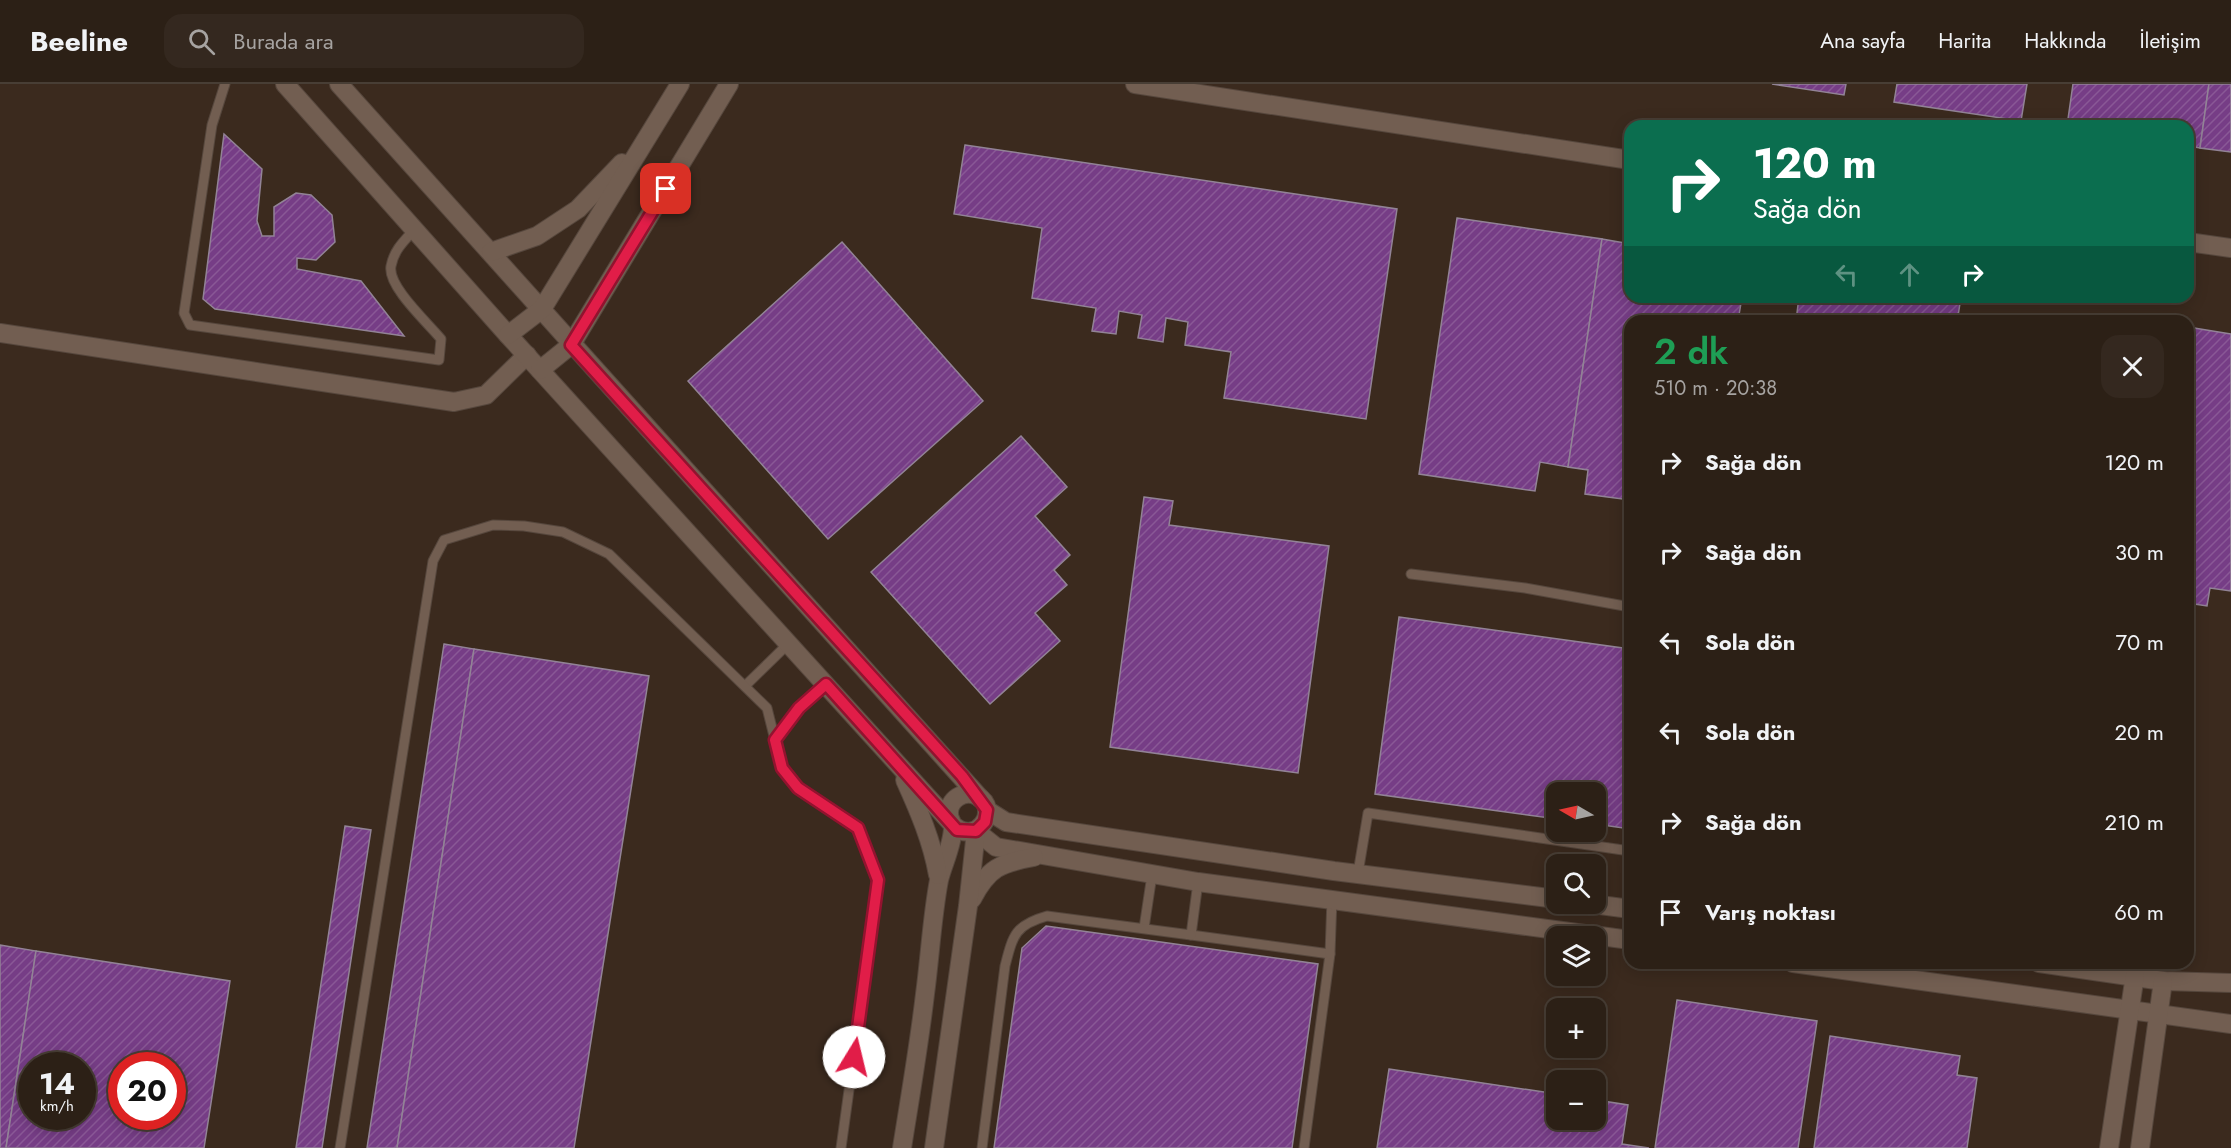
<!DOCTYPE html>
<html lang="tr">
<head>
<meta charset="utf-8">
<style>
  :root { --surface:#2c2016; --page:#34281f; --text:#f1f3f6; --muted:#a6a3a1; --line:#483e35 }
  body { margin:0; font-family:Jost,sans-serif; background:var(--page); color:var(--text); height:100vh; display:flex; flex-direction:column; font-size:22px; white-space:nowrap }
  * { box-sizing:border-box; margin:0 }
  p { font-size:20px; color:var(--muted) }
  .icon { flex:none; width:33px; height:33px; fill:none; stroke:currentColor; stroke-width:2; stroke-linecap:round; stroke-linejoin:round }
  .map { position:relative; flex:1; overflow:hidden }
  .details { position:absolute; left:1624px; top:231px; width:570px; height:654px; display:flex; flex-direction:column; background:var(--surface); border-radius:18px; box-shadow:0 3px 15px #0003,0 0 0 2px var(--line) }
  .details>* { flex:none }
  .hud { position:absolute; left:1624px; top:36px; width:570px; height:183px; border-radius:18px; box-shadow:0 3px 15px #0003,0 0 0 2px var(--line); background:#0b6e4f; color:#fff; overflow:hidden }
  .needle { width:39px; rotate:279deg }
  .tools { position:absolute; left:1546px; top:698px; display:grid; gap:12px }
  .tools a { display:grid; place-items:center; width:60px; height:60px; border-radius:12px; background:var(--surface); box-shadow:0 3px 15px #0003,0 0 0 2px var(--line); font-size:30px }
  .speed { position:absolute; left:18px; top:968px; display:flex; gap:12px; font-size:30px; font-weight:700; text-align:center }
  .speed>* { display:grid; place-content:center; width:78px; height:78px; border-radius:50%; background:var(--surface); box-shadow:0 3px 15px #0003,0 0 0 2px var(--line); line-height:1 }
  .speed small { font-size:15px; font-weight:400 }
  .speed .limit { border:9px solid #d22; background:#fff; color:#111 }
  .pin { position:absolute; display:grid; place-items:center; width:51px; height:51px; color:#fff; margin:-26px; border-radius:12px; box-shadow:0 3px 9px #0006 }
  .me { position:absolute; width:66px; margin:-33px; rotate:9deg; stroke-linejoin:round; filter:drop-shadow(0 0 4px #0008) }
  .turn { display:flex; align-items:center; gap:21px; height:126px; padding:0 30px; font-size:27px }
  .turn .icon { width:78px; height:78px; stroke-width:2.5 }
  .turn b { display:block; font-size:42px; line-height:51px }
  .lanes { display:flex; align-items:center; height:57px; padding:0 30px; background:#0003; justify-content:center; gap:30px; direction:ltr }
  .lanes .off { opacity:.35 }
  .round { display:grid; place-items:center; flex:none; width:63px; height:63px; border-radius:18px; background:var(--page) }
  .headline { display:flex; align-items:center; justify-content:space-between; height:102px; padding:0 30px }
  h1 { font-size:36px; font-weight:600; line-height:45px; color:#1e9e55 }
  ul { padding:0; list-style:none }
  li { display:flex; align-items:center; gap:18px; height:90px; padding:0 30px }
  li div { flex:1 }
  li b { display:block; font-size:22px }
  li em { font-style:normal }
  header { display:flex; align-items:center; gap:36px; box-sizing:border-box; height:84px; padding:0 30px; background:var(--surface); border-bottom:2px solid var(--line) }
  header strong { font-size:28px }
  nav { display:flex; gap:33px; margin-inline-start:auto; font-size:21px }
  .search { width:420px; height:54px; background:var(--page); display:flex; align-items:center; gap:15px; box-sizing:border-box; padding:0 21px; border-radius:18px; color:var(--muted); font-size:22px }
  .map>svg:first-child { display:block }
  .building { fill:url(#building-hatch); stroke:#928396; stroke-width:1.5; fill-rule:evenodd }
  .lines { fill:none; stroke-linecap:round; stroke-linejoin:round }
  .lane-casing { stroke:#56473d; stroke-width:11 }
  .street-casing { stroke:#56473d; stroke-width:20 }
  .secondary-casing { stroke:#56473d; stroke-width:20 }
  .lane { stroke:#725e51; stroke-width:9 }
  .street { stroke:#725e51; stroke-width:18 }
  .secondary { stroke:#725e51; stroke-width:18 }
  .route-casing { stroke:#92132f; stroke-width:15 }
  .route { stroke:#e11d48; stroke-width:10 }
</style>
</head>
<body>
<header>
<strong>Beeline</strong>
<div class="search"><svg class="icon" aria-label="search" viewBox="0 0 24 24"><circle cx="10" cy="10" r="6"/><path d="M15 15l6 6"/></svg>Burada ara</div>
<nav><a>Ana sayfa</a><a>Harita</a><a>Hakkında</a><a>İletişim</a></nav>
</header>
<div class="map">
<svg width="2231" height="1064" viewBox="0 0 2231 1064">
  <defs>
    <pattern id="building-hatch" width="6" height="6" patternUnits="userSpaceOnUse" patternTransform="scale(1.5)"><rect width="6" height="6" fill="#763d86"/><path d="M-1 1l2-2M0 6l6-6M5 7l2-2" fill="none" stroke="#895896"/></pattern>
  </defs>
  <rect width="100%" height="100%" fill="#3b2a1e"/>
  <!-- building -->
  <g class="building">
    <path d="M1772,0H1846L1844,11Z"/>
    <path d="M1897,0H2027L2021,37L1894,18Z"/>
    <path d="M2073,0H2209L2200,64L2188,62V42H2067Z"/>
    <path d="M2209,0H2231V68L2200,64Z"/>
    <path d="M224,50L262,85L257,137L262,152H274V123L296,109L311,111L332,131L335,158L316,176L297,174V185L361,197L404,252L215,225L203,215Z"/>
    <path d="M965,61L1397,125L1366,335L1224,314L1231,268L1185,261L1188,238L1166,234L1163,258L1138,254L1142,231L1119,227L1116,250L1092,247L1096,224L1032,214L1042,144L954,130Z"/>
    <path d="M1457,134L1602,155L1568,383L1540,378L1535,407L1419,390Z"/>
    <path d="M1602,155L1630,160V213H1742L1738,237H1630V416L1585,410L1588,386L1568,383Z"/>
    <path d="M842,158L983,317L828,455L688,297Z"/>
    <path d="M1799,213L1858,217V213H1961L1958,232L1994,237H1796Z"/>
    <path d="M2188,243L2231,250V507L2210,504L2207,522L2188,519Z"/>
    <path d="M1021,352L1067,403L1035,432L1070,471L1054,486L1067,501L1035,529L1060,557L990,620L871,488Z"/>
    <path d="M1144,413L1173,417L1169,441L1329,462L1298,689L1110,663Z"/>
    <path d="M1399,533L1630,565V745L1596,740V708H1557V735L1375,710Z"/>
    <path d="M444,560L474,565L397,1064H367Z"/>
    <path d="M474,565L649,592L574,1064H397Z"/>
    <path d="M345,742L371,746L322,1064H296Z"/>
    <path d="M1046,842L1318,880L1292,1064H994L1022,864Z"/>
    <path d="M0,861L36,867L6,1064H0Z"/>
    <path d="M36,867L230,897L204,1064H6ZM32,981H82V1032H32ZM122,981H172V1032H122Z"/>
    <path d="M1677,916L1817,937L1798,1064H1655Z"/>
    <path d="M1830,952L1960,972L1957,991L1977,994L1967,1064H1814Z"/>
    <path d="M1389,985L1557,1010V1035H1596V1016L1628,1021L1622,1060L1649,1064H1377Z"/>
  </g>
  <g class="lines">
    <!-- lane casing -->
    <g class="lane-casing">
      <g id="lane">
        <path d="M225,0L212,41L184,229L190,241L439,276L441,255C428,239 387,202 391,182C394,166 404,157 414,146"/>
        <path d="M1411,490L1525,504L1630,523"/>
        <path d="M746,601L789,559"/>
        <path d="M775,656L799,624L826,600"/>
        <path d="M1358,789L1368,729L1630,767"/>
        <path d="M1198,798L1191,851L1330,870L1304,1064"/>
        <path d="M1144,844L1152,791"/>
        <path d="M1330,870L1332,814"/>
        <path d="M340,1064L433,477L444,456L493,441L524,442L563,448L609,470L767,624L782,684L798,703L858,744L878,796L841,1064"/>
        <path d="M982,1064L1005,882C1013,851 1015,841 1047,832L1191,851"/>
      </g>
    </g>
    <!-- street casing -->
    <g class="street-casing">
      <path id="street" d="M0,249L454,318L486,311L527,271"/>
    </g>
    <!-- secondary casing -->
    <g class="secondary-casing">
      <g id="secondary">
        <path d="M285,0L508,251L953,741C976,763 1002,725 977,712C964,705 948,716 949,730C949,735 953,739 953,743C953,760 943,780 939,796C932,833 930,873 925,910C919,962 910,1013 902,1064"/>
        <path d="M339,0L981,715"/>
        <path d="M1135,0L1630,76"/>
        <path d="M2188,158L2231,164"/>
        <path d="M491,168L537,152L578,125L622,79"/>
        <path d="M508,251L542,225L680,0"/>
        <path d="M540,286L571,261L729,0"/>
        <path d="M905,696C919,727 932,757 938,791"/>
        <path d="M987,726L1006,738L1334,787L1557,815"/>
        <path d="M976,747L996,763L1198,798L1630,856"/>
        <path d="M972,815C988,784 1000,779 1034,773"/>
        <path d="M1585,819L1630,825"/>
        <path d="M1793,879L2231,940"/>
        <path d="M2039,879L2163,897L2231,899"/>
        <path d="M934,1064L968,822L976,747"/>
        <path d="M2109,1064L2135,891"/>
        <path d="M2140,1064L2163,897"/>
      </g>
    </g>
    <!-- lane -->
    <use href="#lane" class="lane"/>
    <!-- street -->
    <use href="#street" class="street"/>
    <!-- secondary -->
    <use href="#secondary" class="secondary"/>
  </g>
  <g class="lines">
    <!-- route casing -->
    <g class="route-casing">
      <path id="route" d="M666,105L571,261L962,692L987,726L985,738L976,747L957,746L826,600L799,624L775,656L782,684L798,704L858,744L878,796L854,973"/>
    </g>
    <!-- route -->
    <use href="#route" class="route"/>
  </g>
</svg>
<div class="tools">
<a><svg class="needle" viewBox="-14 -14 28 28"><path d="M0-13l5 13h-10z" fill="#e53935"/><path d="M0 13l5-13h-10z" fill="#a6a3a1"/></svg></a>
<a><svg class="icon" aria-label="search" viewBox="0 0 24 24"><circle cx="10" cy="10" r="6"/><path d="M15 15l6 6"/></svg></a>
<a><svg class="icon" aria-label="layers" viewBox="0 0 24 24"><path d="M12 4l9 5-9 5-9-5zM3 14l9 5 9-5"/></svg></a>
<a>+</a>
<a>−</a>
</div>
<div class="speed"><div>14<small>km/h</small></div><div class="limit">20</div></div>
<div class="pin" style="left:666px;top:105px;background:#d93025"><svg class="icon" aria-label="arrive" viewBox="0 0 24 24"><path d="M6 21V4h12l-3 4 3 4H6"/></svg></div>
<svg class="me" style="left:854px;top:973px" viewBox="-20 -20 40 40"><circle r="19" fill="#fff"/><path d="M0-13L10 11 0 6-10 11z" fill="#e11d48"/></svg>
<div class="hud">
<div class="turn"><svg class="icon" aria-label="right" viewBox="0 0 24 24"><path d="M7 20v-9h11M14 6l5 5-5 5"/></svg><div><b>120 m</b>Sağa dön</div></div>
<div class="lanes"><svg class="icon off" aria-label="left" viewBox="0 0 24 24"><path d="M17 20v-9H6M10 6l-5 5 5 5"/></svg><svg class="icon off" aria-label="ahead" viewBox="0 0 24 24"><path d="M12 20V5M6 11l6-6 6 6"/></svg><svg class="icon" aria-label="right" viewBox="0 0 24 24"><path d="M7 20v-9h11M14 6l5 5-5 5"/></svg></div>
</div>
<section class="details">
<div class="headline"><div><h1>2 dk</h1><p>510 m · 20:38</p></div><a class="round"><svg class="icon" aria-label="close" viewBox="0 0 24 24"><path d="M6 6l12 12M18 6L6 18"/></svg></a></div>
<ul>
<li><svg class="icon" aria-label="right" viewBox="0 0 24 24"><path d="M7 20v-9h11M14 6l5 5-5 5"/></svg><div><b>Sağa dön</b></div><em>120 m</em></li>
<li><svg class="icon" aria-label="right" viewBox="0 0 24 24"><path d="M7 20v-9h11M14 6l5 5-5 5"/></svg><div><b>Sağa dön</b></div><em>30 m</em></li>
<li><svg class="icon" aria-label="left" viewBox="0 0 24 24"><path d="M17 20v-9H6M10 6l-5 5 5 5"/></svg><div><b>Sola dön</b></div><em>70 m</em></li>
<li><svg class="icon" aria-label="left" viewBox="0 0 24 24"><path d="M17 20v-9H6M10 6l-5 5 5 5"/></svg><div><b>Sola dön</b></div><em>20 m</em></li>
<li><svg class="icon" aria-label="right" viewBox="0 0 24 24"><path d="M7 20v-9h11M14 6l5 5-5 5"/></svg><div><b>Sağa dön</b></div><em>210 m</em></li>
<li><svg class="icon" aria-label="arrive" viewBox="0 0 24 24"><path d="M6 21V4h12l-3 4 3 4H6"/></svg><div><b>Varış noktası</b></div><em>60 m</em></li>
</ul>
</section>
</div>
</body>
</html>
